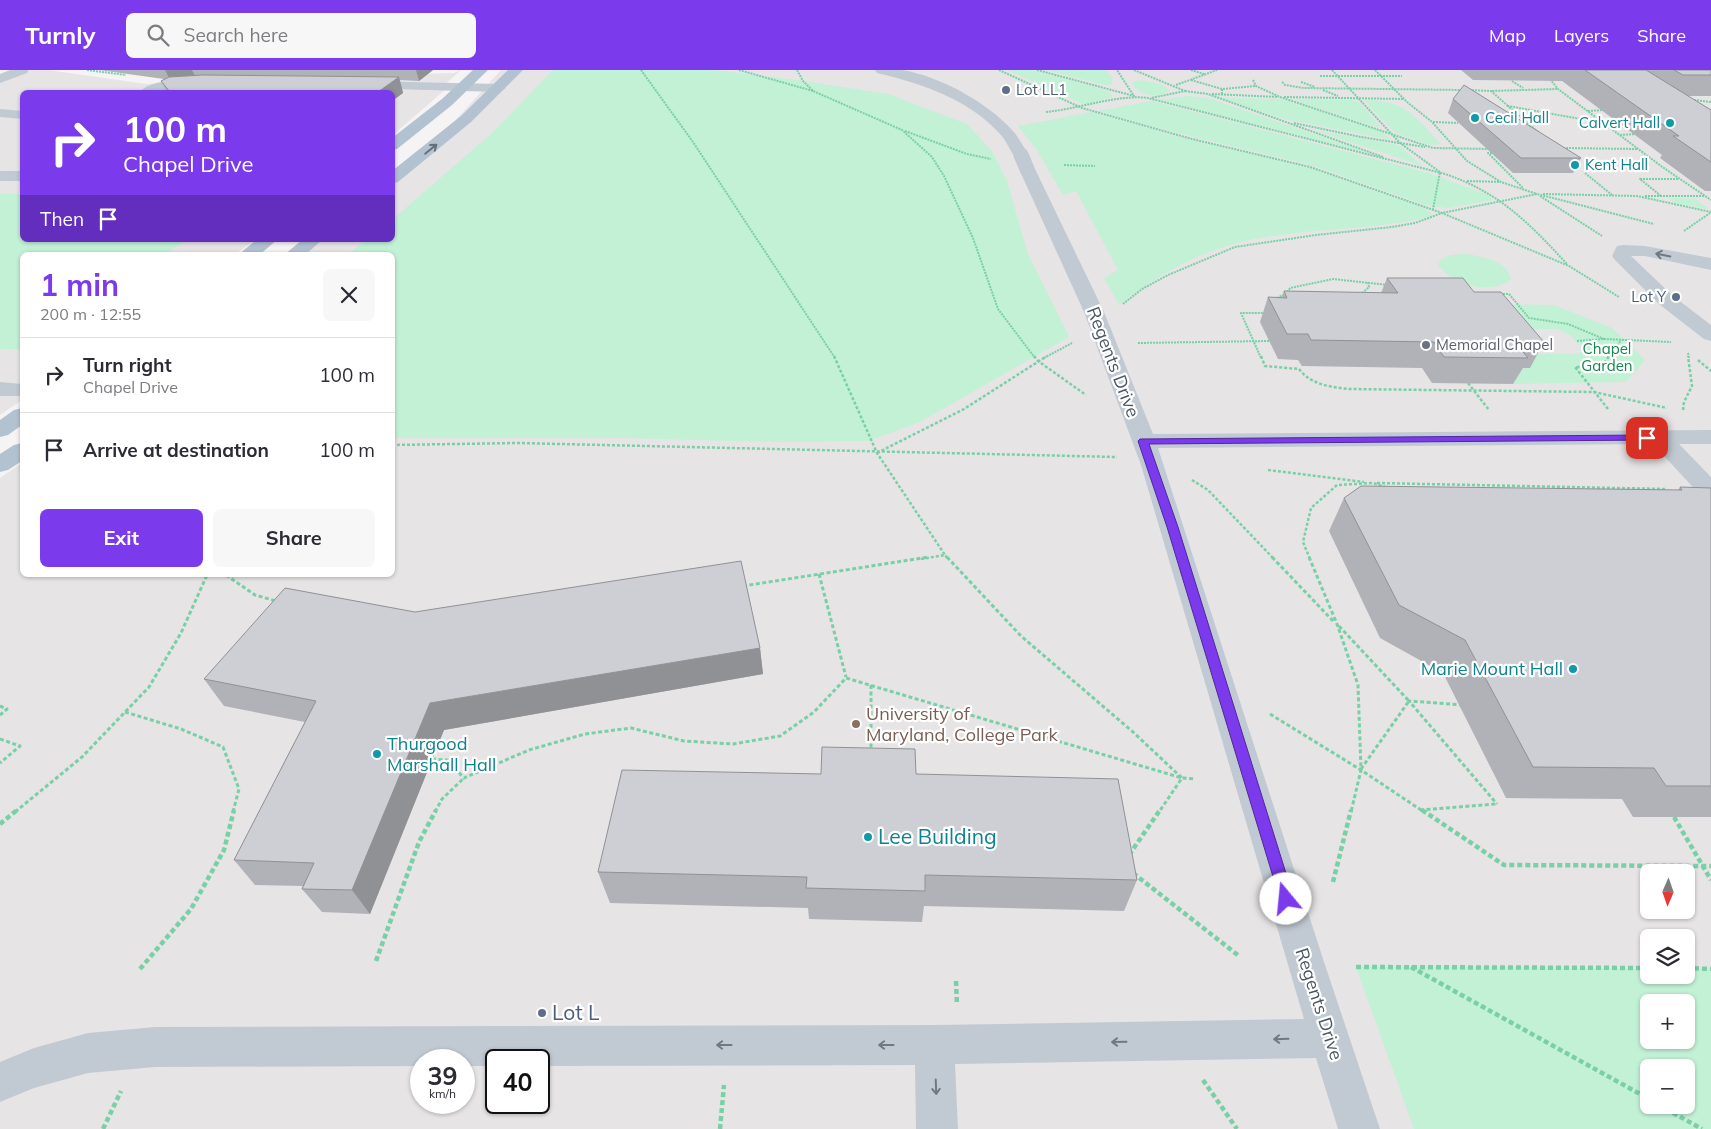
<!DOCTYPE html>
<html lang="en">
<head>
<meta charset="utf-8">
<style>
  :root { --surface:#fff; --page:#f7f7f7; --text:#2b2b33; --muted:#7c7c81; --line:#e1e1e2; --accent:#7c3aed }
  body { margin:0; font-family:Mulish,sans-serif; background:var(--page); color:var(--text); height:100vh; display:flex; flex-direction:column; font-size:19px; white-space:nowrap }
  * { box-sizing:border-box; margin:0 }
  p { font-size:16px; color:var(--muted) }
  .icon { flex:none; width:28px; height:28px; fill:none; stroke:currentColor; stroke-width:2; stroke-linecap:round; stroke-linejoin:round }
  .map { position:relative; flex:1; overflow:hidden }
  .drawer { position:absolute; left:20px; top:182px; width:375px; height:325px; display:flex; flex-direction:column; background:var(--surface); border-radius:8px; box-shadow:0 1px 4px #0004 }
  .drawer>* { flex:none }
  .hud { position:absolute; left:20px; top:20px; width:375px; height:152px; border-radius:8px; box-shadow:0 1px 4px #0004; background:#7c3aed; color:#fff; overflow:hidden }
  .needle { width:32px; rotate:182deg }
  .controls { position:absolute; left:1640px; top:794px; display:grid; gap:10px }
  .controls a { display:grid; place-items:center; width:55px; height:55px; border-radius:8px; background:var(--surface); box-shadow:0 1px 4px #0004; font-size:25px }
  .speed { position:absolute; left:410px; top:979px; display:flex; gap:10px; font-size:25px; font-weight:700; text-align:center }
  .speed>* { display:grid; place-content:center; width:65px; height:65px; border-radius:50%; background:var(--surface); box-shadow:0 1px 4px #0004; line-height:1 }
  .speed small { font-size:12px; font-weight:400 }
  .speed .limit { border:2px solid #111; border-radius:8px; background:#fff; color:#111 }
  .pin { position:absolute; display:grid; place-items:center; width:42px; height:42px; color:#fff; margin:-21px; border-radius:10px; box-shadow:0 2px 8px #0006 }
  .me { position:absolute; width:55px; margin:-28px; rotate:343deg; stroke-linejoin:round; filter:drop-shadow(0 0 4px #0008) }
  .turn { display:flex; align-items:center; gap:18px; height:105px; padding:0 20px; font-size:22px }
  .turn .icon { width:65px; height:65px; stroke-width:2.5 }
  .turn b { display:block; font-size:35px; line-height:42px }
  .then { display:flex; align-items:center; height:48px; padding:0 20px; background:#0003; gap:10px; font-size:19px }
  .round { display:grid; place-items:center; flex:none; width:52px; height:52px; border-radius:8px; background:var(--page) }
  .head { display:flex; align-items:center; justify-content:space-between; height:85px; padding:0 20px }
  h1 { font-size:30px; font-weight:700; line-height:38px; color:var(--accent) }
  .cta { display:flex; gap:10px; margin-top:auto; padding:10px 20px }
  .cta a { flex:1; height:58px; border-radius:8px; background:var(--accent); color:#fff; font-size:20px; font-weight:700; line-height:58px; text-align:center }
  .cta a+a { background:var(--page); color:var(--text) }
  ul { padding:0; list-style:none }
  li { display:flex; align-items:center; gap:15px; height:75px; padding:0 20px; border-top:1px solid var(--line) }
  li div { flex:1 }
  li b { display:block; font-size:19px }
  li em { font-style:normal }
  header { display:flex; align-items:center; gap:30px; box-sizing:border-box; height:70px; padding:0 25px; background:var(--accent); color:#fff }
  header strong { font-size:24px }
  nav { display:flex; gap:28px; margin-inline-start:auto; font-size:18px }
  .search { width:350px; height:45px; background:var(--page); display:flex; align-items:center; gap:12px; box-sizing:border-box; padding:0 18px; border-radius:8px; color:var(--muted); font-size:19px }
  .map>svg:first-child { display:block }
  .education { fill:#e6e4e5; fill-rule:evenodd }
  .green { fill:#c3f1d5; fill-rule:evenodd }
  .lines { fill:none; stroke-linecap:round; stroke-linejoin:round }
  .path-far3 { stroke:#7ad0a6; stroke-width:2; stroke-dasharray:2 1; stroke-linecap:butt }
  .path-far2 { stroke:#7ad0a6; stroke-width:2.5; stroke-dasharray:3 2; stroke-linecap:butt }
  .path-far1 { stroke:#7ad0a6; stroke-width:3; stroke-dasharray:4 2.5; stroke-linecap:butt }
  .path { stroke:#7ad0a6; stroke-width:4.5; stroke-dasharray:5 3; stroke-linecap:butt }
  .minor { fill:#c1cad2; fill-rule:evenodd }
  .major { fill:#b3c2d1; fill-rule:evenodd }
  .minor-bridge { stroke:#c1cad2; stroke-width:15 }
  .wall { fill:#b0b2b7 }
  .shaded-wall { fill:#909195 }
  .building { fill:#cdcfd5; stroke:#909195 }
  .oneway { stroke:#64717d }
  .oneway2 { stroke:#6e7983 }
  .route { fill:#7c3aed; stroke:#51269a }
  .service-dot { fill:#5c6f8a; stroke:#fff; stroke-width:2 }
  .culture-dot { fill:#0f9aa8; stroke:#fff; stroke-width:2 }
  .worship-dot { fill:#6b7280; stroke:#fff; stroke-width:2 }
  .education-dot { fill:#8d6e63; stroke:#fff; stroke-width:2 }
  .labels { text-anchor:middle; stroke-width:4.5; stroke-linejoin:round; paint-order:stroke }
  .far-service-label { font-size:15px; fill:#4e5e75; stroke:#fff; text-anchor:start }
  .far-culture-label { font-size:15px; fill:#0d838f; stroke:#fff; text-anchor:start }
  .far-worship-label { font-size:15px; fill:#5b616d; stroke:#fff; text-anchor:start }
  .far-park-label { font-size:15px; fill:#17864f; stroke:#fff }
  .street-label { font-size:18px; fill:#4a5661; stroke:#fff }
  .culture-label { font-size:18px; fill:#0d838f; stroke:#fff; text-anchor:end }
  .education-label { font-size:18px; fill:#785e54; stroke:#fff; text-anchor:start }
  .near-culture-label { font-size:21px; fill:#0d838f; stroke:#fff; text-anchor:start }
  .near-service-label { font-size:21px; fill:#4e5e75; stroke:#fff; text-anchor:start }
</style>
</head>
<body>
<header>
<strong>Turnly</strong>
<div class="search"><svg class="icon" aria-label="search" viewBox="0 0 24 24"><circle cx="10" cy="10" r="6"/><path d="M15 15l6 6"/></svg>Search here</div>
<nav><a>Map</a><a>Layers</a><a>Share</a></nav>
</header>
<div class="map">
<svg width="1711" height="1059" viewBox="0 0 1711 1059">
  <rect width="100%" height="100%" fill="#f5f3f3"/>
  <!-- education -->
  <g class="education">
    <path d="M31,0H48L146,14L454,3L461,0L442,17L447,18L393,65L392,22H22V170H255L234,185H22V330L0,345V12Z"/>
    <path d="M501,0H1711V1059H0V408L22,393V505H392V185H302L320,170H392L393,109L453,53ZM1649,802H1686V840H1649ZM1649,868H1686V905H1649ZM1649,932H1686V970H1649ZM421,990H464V1032H421ZM496,990H539V1032H496ZM1649,998H1686V1035H1649Z"/>
  </g>
  <!-- green -->
  <g class="green">
    <path d="M553,0H714L803,11L888,24L967,54L992,81L1007,111L1028,184L1069,267L920,352L868,371L775,372L622,368H393L392,185H347L366,170H392L393,149L493,62Z"/>
    <path d="M1007,0H1032L1105,20L1112,25V27L1085,35Z"/>
    <path d="M1046,0H1105L1111,5L1113,9L1111,15H1104Z"/>
    <path d="M1138,10L1161,14L1169,20C1159,30 1138,25 1132,13Z"/>
    <path d="M1188,26L1208,28L1375,85L1159,30Z"/>
    <path d="M1220,28L1282,29L1382,61L1391,70L1280,48Z"/>
    <path d="M1291,29L1351,30L1359,32L1382,59Z"/>
    <path d="M1364,30C1406,30 1414,46 1441,74L1430,75L1395,63Z"/>
    <path d="M1152,31L1428,103L1488,125L1493,130L1448,138L1425,135L1311,95L1161,59L1098,41Z"/>
    <path d="M1091,42L1187,69L1307,97L1422,137L1432,144L1429,147C1366,162 1300,157 1237,173C1195,184 1152,208 1119,235L1104,208L1118,200L1076,121L1063,125L1037,80L1018,56Z"/>
    <path d="M1310,59L1398,75L1423,96Z"/>
    <path d="M0,124H22V170H186L164,185H22V279H0Z"/>
    <path d="M1674,128L1695,129L1709,139L1675,133L1670,129Z"/>
    <path d="M1466,184C1483,187 1506,190 1511,209C1492,226 1453,215 1438,195L1441,189L1451,185Z"/>
    <path d="M1478,234L1554,235L1612,258L1645,290L1626,312L1513,314L1519,284H1578L1583,279L1570,265L1557,259H1498Z"/>
    <path d="M1410,896L1649,898V905H1686V898L1711,899V1059H1414L1356,897ZM1649,932H1686V970H1649ZM1649,998H1686V1035H1649Z"/>
  </g>
  <g class="lines">
    <!-- path-far3 -->
    <g class="path-far3">
      <path d="M87,0L126,5"/>
      <path d="M641,0L693,72L835,288"/>
      <path d="M739,0L813,21"/>
      <path d="M797,0L803,11L813,21L902,60L932,87L944,106L973,168L998,239L1035,288"/>
      <path d="M999,0L1082,38L1192,69L1310,97L1442,143L1537,124L1654,154"/>
      <path d="M1037,0L1134,26L1117,0"/>
      <path d="M1134,0L1185,21L1151,28"/>
      <path d="M1191,0L1204,4"/>
      <path d="M1332,0L1400,73L1440,102L1433,139"/>
      <path d="M1375,0L1407,32L1432,52L1467,91L1501,112L1537,124"/>
      <path d="M1320,6H1402"/>
      <path d="M1550,9L1558,19L1661,96L1711,130"/>
      <path d="M1191,10L1222,19"/>
      <path d="M1253,10L1256,16L1280,27L1433,78L1490,79"/>
      <path d="M1512,11L1523,18"/>
      <path d="M1282,12L1285,15L1304,18L1463,20"/>
      <path d="M1301,12L1315,17"/>
      <path d="M1176,15L1217,0"/>
      <path d="M1323,20L1338,26"/>
      <path d="M1469,20L1491,21"/>
      <path d="M1185,21L1208,24L1383,87"/>
      <path d="M1212,24L1278,27"/>
      <path d="M1222,24V19L1256,16"/>
      <path d="M1284,27L1403,29"/>
      <path d="M1694,30L1711,32"/>
      <path d="M1508,36L1491,21L1557,19"/>
      <path d="M1588,41L1604,40"/>
      <path d="M1046,42C1078,39 1118,24 1148,28L1445,104C1499,122 1529,153 1567,194"/>
      <path d="M1433,52L1458,53"/>
      <path d="M1294,53L1361,67L1425,77"/>
      <path d="M905,61L967,84L991,89"/>
      <path d="M1538,62L1508,36L1603,53"/>
      <path d="M1620,65L1636,64"/>
      <path d="M1563,78L1638,79"/>
      <path d="M1495,83H1488L1523,118"/>
      <path d="M1064,95L1095,96"/>
      <path d="M1585,103L1612,125"/>
      <path d="M1467,111L1501,112"/>
      <path d="M1543,124L1637,126L1711,142"/>
      <path d="M1540,126L1602,166"/>
      <path d="M1645,126H1704"/>
      <path d="M1661,126L1640,109H1679"/>
      <path d="M1684,161L1710,143"/>
      <path d="M1500,224H1509L1529,248L1568,254L1604,269"/>
      <path d="M1360,225L1369,217L1368,212"/>
      <path d="M1277,228L1287,223L1290,218L1333,209L1388,215"/>
      <path d="M1123,234L1142,219L1168,205L1235,177L1316,165L1392,157L1415,153L1442,143L1569,196L1619,227"/>
      <path d="M1577,271L1604,269L1671,272"/>
      <path d="M1138,273L1269,271"/>
      <path d="M1688,283L1689,288"/>
      <path d="M1044,288L1072,273"/>
      <path d="M1261,288L1241,243H1267"/>
      <path d="M1609,288L1621,270"/>
    </g>
    <!-- path-far2 -->
    <g class="path-far2">
      <path d="M834,286L877,383L945,485"/>
      <path d="M1034,286L1038,291L1086,325"/>
      <path d="M1261,286L1265,296L1299,299C1311,315 1331,317 1349,319L1594,322L1667,338"/>
      <path d="M1698,290L1711,301"/>
      <path d="M1468,313L1489,340"/>
      <path d="M1608,339L1575,297H1602L1609,286"/>
      <path d="M1683,340L1684,332L1692,316L1688,286"/>
      <path d="M392,375L517,373L1117,387"/>
      <path d="M877,383L964,339L1047,286"/>
      <path d="M1268,400L1364,412"/>
      <path d="M1192,410L1208,420L1274,489"/>
      <path d="M1377,413L1666,419"/>
      <path d="M921,489L945,485L948,489"/>
      <path d="M1310,489L1303,472L1311,438L1337,415L1373,413L1385,417"/>
    </g>
    <!-- path-far1 -->
    <g class="path-far1">
      <path d="M947,487L1021,566L1133,662L1182,708L1159,742"/>
      <path d="M1272,487L1334,552"/>
      <path d="M1309,487L1337,554L1358,615L1361,700L1351,742"/>
      <path d="M819,504L846,607"/>
      <path d="M226,505L255,525L276,531"/>
      <path d="M743,516L929,487"/>
      <path d="M1339,556L1409,631L1361,699"/>
      <path d="M871,615V682"/>
      <path d="M1463,635L1409,631L1497,734"/>
      <path d="M0,636L7,639L0,645"/>
      <path d="M125,642L181,659L223,677L239,719L233,742"/>
      <path d="M1270,644L1361,700L1424,742"/>
      <path d="M0,669L20,676L0,693"/>
      <path d="M432,689L447,690L464,708L529,680L585,664L631,658L684,671L733,674L780,666L814,642L846,608L1182,708L1195,709"/>
      <path d="M1420,740L1496,734"/>
      <path d="M15,742L82,687L149,617L181,563L207,505"/>
      <path d="M435,742L442,729L464,708"/>
    </g>
    <!-- path -->
    <g class="path">
      <path d="M1422,740L1504,795L1711,796"/>
      <path d="M1674,747L1711,810"/>
      <path d="M0,754L17,740"/>
      <path d="M1129,785L1160,740"/>
      <path d="M1133,803L1239,886"/>
      <path d="M1333,812L1351,740"/>
      <path d="M376,891L419,772L436,740"/>
      <path d="M1356,897L1649,898"/>
      <path d="M1411,897L1649,1029"/>
      <path d="M1686,898L1711,899"/>
      <path d="M140,899L191,839L224,780L234,740"/>
      <path d="M956,911L957,935"/>
      <path d="M1203,1010L1237,1059"/>
      <path d="M1659,1035L1702,1059"/>
      <path d="M103,1059L121,1021"/>
      <path d="M720,1059L724,1015"/>
    </g>
    <!-- minor -->
    <g class="minor">
      <path d="M10,0H29L27,3L0,13V4Z"/>
      <path d="M875,0C884,0 894,0 902,0C939,6 987,32 1012,60C1019,67 1023,77 1029,85L1026,88H1016C1010,81 1007,72 1001,65C969,29 923,14 877,3Z"/>
      <path d="M363,11L499,14L506,18L499,22L358,18L356,15Z"/>
      <path d="M202,12L207,13L209,16L207,19L140,22C152,7 185,12 202,12Z"/>
      <path d="M0,39L22,41V49L0,47Z"/>
      <path d="M1027,94L1033,96L1035,99L1104,242L1153,364L1711,360V374H1679L1711,407V429L1702,427L1653,374L1158,378L1324,892L1380,1059H1338L1316,988L955,994L958,1059H916L915,995L539,996V990H496V996H464V990H421V996L155,997L88,1003L34,1018L0,1032V992L34,978L88,963L155,957L935,955L1304,949L1141,395L1084,242L1019,99L1021,96Z"/>
      <rect x="0" y="101" width="22" height="10"/>
      <path d="M1623,175L1645,176L1711,188V200L1645,186H1631L1673,226L1711,255V271L1704,269L1659,234L1615,190L1612,186L1617,176Z"/>
      <path d="M0,312L22,314V326H0Z"/>
    </g>
    <!-- major -->
    <g class="major">
      <path d="M473,0H488L452,35L397,79L392,80V68L442,29Z"/>
      <path d="M508,0H523L471,52L398,112L392,114V101L461,46Z"/>
      <path d="M256,170H277L259,185H238Z"/>
      <path d="M302,170H322L305,185H284Z"/>
      <path d="M22,338V355L8,365L0,367V350L14,340Z"/>
      <path d="M22,373V391L8,400L0,402V384L14,375Z"/>
    </g>
    <!-- minor-bridge -->
    <path class="minor-bridge" d="M1021,85L1027,99"/>
  </g>
  <!-- wall -->
  <g class="wall">
    <path d="M99,0H433L419,11L400,10L403,23L392,31V22H167L161,11L164,9Z"/>
    <path d="M1461,0H1711V26H1688L1711,40V121H1705L1660,88L1662,85L1562,11L1473,10Z"/>
    <path d="M1453,29L1581,88L1573,103H1513L1448,43Z"/>
    <path d="M1387,208L1474,222L1544,272L1530,298H1523L1513,314L1432,313L1422,298L1302,296L1298,290L1278,289L1260,252L1268,227H1282L1284,221L1381,223Z"/>
    <path d="M1680,417L1711,418V747H1633L1622,729L1506,728L1443,603L1380,568L1329,461L1344,428L1678,420Z"/>
    <path d="M415,542L760,578L763,604L444,660L370,844L322,842L302,819L303,816L255,815L234,790L305,652L224,636L204,609Z"/>
    <path d="M821,704H916L1137,810L1124,841L924,836L922,852L809,849L808,838L610,833L598,802Z"/>
  </g>
  <!-- shaded-wall -->
  <g class="shaded-wall">
    <path d="M165,0H192L196,8L170,10Z"/>
    <path d="M416,0H433L419,11Z"/>
    <path d="M399,7L403,23L392,31V22H378Z"/>
    <path d="M760,578L763,604L444,660L370,844L352,820L430,633Z"/>
  </g>
  <!-- building -->
  <g class="building">
    <path d="M1585,0H1646L1711,40V92L1673,66H1679Z"/>
    <path d="M1674,0H1711V5H1683Z"/>
    <path d="M203,5L399,7L378,22H170L161,11L169,7Z"/>
    <path d="M1464,15L1581,88H1521L1453,29Z"/>
    <path d="M1387,208H1463L1474,222H1501L1544,272H1515L1528,288L1444,287L1434,272L1311,270L1308,264H1287L1268,227L1287,228L1284,221L1398,223Z"/>
    <path d="M1361,416L1682,420L1680,417L1711,418V716H1666L1654,698L1533,697L1465,570L1399,535L1344,428Z"/>
    <path d="M741,491L760,578L430,633L352,820L302,819L314,793L234,790L316,631L204,609L285,518L415,542Z"/>
    <path d="M822,677L915,679L916,704L1118,709L1137,810L925,805V821L806,818L807,807L598,802L622,700L821,704Z"/>
  </g>
  <!-- one-way arrows -->
  <defs><path id="oneway-shaft" d="M-6 0H5M1.5-3L5.5 0L1.5 3" fill="none" stroke-width="1.6" stroke-linecap="round" stroke-linejoin="round" transform="scale(1.25)"/></defs>
  <use class="oneway" href="#oneway-shaft" transform="translate(431 79) rotate(-39)"/>
  <g class="oneway2">
    <use href="#oneway-shaft" transform="translate(1663 185) rotate(-169)"/>
    <use href="#oneway-shaft" transform="translate(1281 969) rotate(178)"/>
    <use href="#oneway-shaft" transform="translate(1119 972) rotate(179)"/>
    <use href="#oneway-shaft" transform="translate(724 975) rotate(180)"/>
    <use href="#oneway-shaft" transform="translate(886 975) rotate(180)"/>
    <use href="#oneway-shaft" transform="translate(936 1017) rotate(88)"/>
  </g>
  <!-- route -->
  <path class="route" d="M1647,365H1651V370L1149,374L1178,457L1294,829L1291,833L1286,835L1281,833L1167,457L1138,371L1140,369Z"/>
  <!-- markers -->
  <g class="service-dot">
    <circle cx="1006" cy="20" r="5"/>
    <circle cx="1676" cy="227" r="5"/>
    <circle cx="542" cy="943" r="5"/>
  </g>
  <g class="culture-dot">
    <circle cx="1475" cy="48" r="5"/>
    <circle cx="1670" cy="53" r="5"/>
    <circle cx="1575" cy="95" r="5"/>
    <circle cx="1573" cy="599" r="5"/>
    <circle cx="377" cy="684" r="5"/>
    <circle cx="868" cy="767" r="5"/>
  </g>
  <circle class="worship-dot" cx="1426" cy="275" r="5"/>
  <circle class="education-dot" cx="856" cy="654" r="5"/>
  <g class="labels">
    <!-- far-service labels -->
    <g class="far-service-label">
      <text x="1016" y="25">Lot LL1</text>
      <text x="1666" y="232" text-anchor="end">Lot Y</text>
    </g>
    <!-- far-culture labels -->
    <g class="far-culture-label">
      <text x="1485" y="53">Cecil Hall</text>
      <text x="1660" y="58" text-anchor="end">Calvert Hall</text>
      <text x="1585" y="100">Kent Hall</text>
    </g>
    <!-- far-worship labels -->
    <g class="far-worship-label">
      <text x="1436" y="280">Memorial Chapel</text>
    </g>
    <!-- far-park labels -->
    <g class="far-park-label">
      <text x="1607" y="284">Chapel<tspan x="1607" dy="17">Garden</tspan></text>
    </g>
    <!-- street labels -->
    <g class="street-label">
      <text transform="translate(1113 292) rotate(69)" y="6">Regents Drive</text>
      <text transform="translate(1319 934) rotate(72)" y="6">Regents Drive</text>
    </g>
    <!-- culture labels -->
    <g class="culture-label">
      <text x="1563" y="605">Marie Mount Hall</text>
      <text x="387" y="680" text-anchor="start">Thurgood<tspan x="387" dy="21">Marshall Hall</tspan></text>
    </g>
    <!-- education labels -->
    <g class="education-label">
      <text x="866" y="650">University of<tspan x="866" dy="21">Maryland, College Park</tspan></text>
    </g>
    <!-- near-culture labels -->
    <g class="near-culture-label">
      <text x="878" y="774">Lee Building</text>
    </g>
    <!-- near-service labels -->
    <g class="near-service-label">
      <text x="552" y="950">Lot L</text>
    </g>
  </g>
</svg>
<div class="controls">
<a><svg class="needle" viewBox="-14 -14 28 28"><path d="M0-13l5 13h-10z" fill="#e53935"/><path d="M0 13l5-13h-10z" fill="#7c7c81"/></svg></a>
<a><svg class="icon" aria-label="layers" viewBox="0 0 24 24"><path d="M12 4l9 5-9 5-9-5zM3 14l9 5 9-5"/></svg></a>
<a>+</a>
<a>−</a>
</div>
<div class="speed"><div>39<small>km/h</small></div><div class="limit">40</div></div>
<div class="pin" style="left:1647px;top:368px;background:#d93025"><svg class="icon" aria-label="arrive" viewBox="0 0 24 24"><path d="M6 21V4h12l-3 4 3 4H6"/></svg></div>
<svg class="me" style="left:1286px;top:829px" viewBox="-20 -20 40 40"><circle r="19" fill="#fff"/><path d="M0-13L10 11 0 6-10 11z" fill="#7c3aed"/></svg>
<div class="hud">
<div class="turn"><svg class="icon" aria-label="right" viewBox="0 0 24 24"><path d="M7 20v-9h11M14 6l5 5-5 5"/></svg><div><b>100 m</b>Chapel Drive</div></div>
<div class="then">Then<svg class="icon" aria-label="arrive" viewBox="0 0 24 24"><path d="M6 21V4h12l-3 4 3 4H6"/></svg></div>
</div>
<section class="drawer">
<div class="head"><div><h1>1 min</h1><p>200 m · 12:55</p></div><a class="round"><svg class="icon" aria-label="close" viewBox="0 0 24 24"><path d="M6 6l12 12M18 6L6 18"/></svg></a></div>
<ul>
<li><svg class="icon" aria-label="right" viewBox="0 0 24 24"><path d="M7 20v-9h11M14 6l5 5-5 5"/></svg><div><b>Turn right</b><p>Chapel Drive</p></div><em>100 m</em></li>
<li><svg class="icon" aria-label="arrive" viewBox="0 0 24 24"><path d="M6 21V4h12l-3 4 3 4H6"/></svg><div><b>Arrive at destination</b></div><em>100 m</em></li>
</ul>
<div class="cta"><a>Exit</a><a>Share</a></div>
</section>
</div>
</body>
</html>
